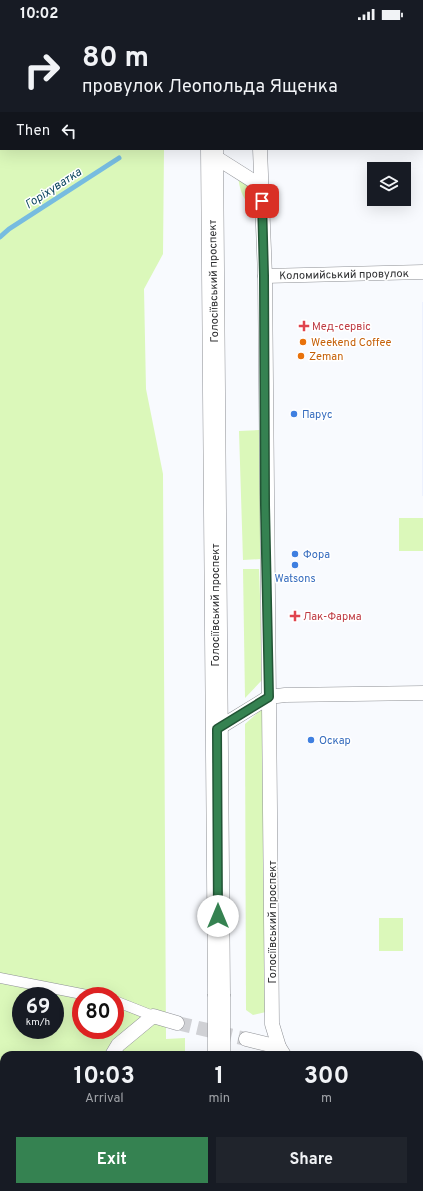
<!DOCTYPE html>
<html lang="en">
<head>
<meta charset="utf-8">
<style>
  :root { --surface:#171b24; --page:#20242c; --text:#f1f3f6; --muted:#9ea1a6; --accent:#358251 }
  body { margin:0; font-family:Overpass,sans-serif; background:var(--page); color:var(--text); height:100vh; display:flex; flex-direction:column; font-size:15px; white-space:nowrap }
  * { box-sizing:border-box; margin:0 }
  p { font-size:13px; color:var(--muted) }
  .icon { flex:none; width:22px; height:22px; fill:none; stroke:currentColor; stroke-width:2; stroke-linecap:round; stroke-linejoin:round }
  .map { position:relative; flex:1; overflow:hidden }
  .sheet { position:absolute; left:0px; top:1023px; width:423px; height:140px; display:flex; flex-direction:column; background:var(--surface); border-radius:12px 12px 0 0; box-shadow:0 4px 16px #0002 }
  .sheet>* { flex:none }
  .guide { position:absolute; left:0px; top:0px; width:423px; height:122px; box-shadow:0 4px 16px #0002; background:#171b24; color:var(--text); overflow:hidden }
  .tools { position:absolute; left:367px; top:134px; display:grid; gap:8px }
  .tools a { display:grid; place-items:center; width:44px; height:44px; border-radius:0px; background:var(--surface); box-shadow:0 4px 16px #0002; font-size:20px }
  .speed { position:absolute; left:12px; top:959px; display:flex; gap:8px; font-size:20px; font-weight:700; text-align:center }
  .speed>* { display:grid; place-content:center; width:52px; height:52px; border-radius:50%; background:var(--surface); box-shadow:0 4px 16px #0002; line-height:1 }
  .speed small { font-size:10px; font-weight:400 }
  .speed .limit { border:6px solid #d22; background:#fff; color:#111 }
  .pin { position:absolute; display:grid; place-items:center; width:34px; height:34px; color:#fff; margin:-17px; border-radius:8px; box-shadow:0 2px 6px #0006 }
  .me { position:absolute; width:44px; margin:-22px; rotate:0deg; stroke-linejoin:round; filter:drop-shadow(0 0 3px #0008) }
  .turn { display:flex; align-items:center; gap:14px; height:84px; padding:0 16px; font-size:18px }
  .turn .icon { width:52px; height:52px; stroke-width:2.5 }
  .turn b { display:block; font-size:28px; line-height:34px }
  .then { display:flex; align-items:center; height:38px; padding:0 16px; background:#0003; gap:8px; font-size:15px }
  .eta { display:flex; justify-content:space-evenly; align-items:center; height:68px; text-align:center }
  .eta b { font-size:24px; font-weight:700; line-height:28px }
  .action { display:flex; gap:8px; margin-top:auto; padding:8px 16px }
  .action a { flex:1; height:46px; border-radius:0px; background:var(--accent); color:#fff; font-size:16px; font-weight:700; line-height:46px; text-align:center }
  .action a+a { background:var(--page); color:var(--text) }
  .status { display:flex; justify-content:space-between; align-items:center; height:28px; padding:0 20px; background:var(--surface); direction:ltr }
  .status svg { height:11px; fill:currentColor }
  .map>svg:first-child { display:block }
  .built { fill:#ecf1fe }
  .green { fill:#dbf8ba; fill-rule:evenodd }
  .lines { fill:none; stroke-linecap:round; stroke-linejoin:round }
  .stream { stroke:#77bce0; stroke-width:5 }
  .minor-tunnel { stroke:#d0d1d5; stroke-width:14; stroke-dasharray:14 7; stroke-linecap:butt }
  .pedestrian-casing { stroke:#8f9196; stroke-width:11 }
  .minor-casing { stroke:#8f9196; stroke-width:15 }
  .trunk-casing { stroke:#8f9196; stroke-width:23 }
  .pedestrian { stroke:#fff; stroke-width:10 }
  .minor { stroke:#fff; stroke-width:14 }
  .trunk { stroke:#fff; stroke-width:22 }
  .trunk-bridge-casing { stroke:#8f9196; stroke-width:23; stroke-linecap:butt }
  .trunk-bridge { stroke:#fff; stroke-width:22 }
  .route-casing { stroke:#225435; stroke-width:10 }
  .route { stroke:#358251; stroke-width:7 }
  .health-dot { fill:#e0444e; stroke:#fff; stroke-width:1.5 }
  .food-dot { fill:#e8710a; stroke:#fff; stroke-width:1.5 }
  .shop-dot { fill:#3f7fe0; stroke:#fff; stroke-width:1.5 }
  .labels { text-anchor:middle; stroke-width:3; stroke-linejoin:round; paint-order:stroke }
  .street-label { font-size:11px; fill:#2e2f31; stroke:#fff }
  .health-label { font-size:11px; fill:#be3a42; stroke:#fff; text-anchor:start }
  .food-label { font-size:11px; fill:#c56008; stroke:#fff; text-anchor:start }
  .shop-label { font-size:11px; fill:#366cbe; stroke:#fff; text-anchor:start }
  .water-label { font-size:12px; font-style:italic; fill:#0d4760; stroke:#fff }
</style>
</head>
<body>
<div class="status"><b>10:02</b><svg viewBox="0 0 49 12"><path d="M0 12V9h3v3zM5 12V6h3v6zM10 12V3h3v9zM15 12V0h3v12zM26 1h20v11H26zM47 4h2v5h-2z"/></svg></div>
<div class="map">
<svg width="423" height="1163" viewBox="0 0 423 1163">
  <rect width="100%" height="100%" fill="#f8fafe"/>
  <!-- built -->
  <rect class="built" x="422" y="274" width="1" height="194"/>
  <!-- green -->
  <g class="green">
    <path d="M0,0H165L1,1V121H164L163,226L144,261L146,361L163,446L166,1011L185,1010V1027H4V1159H189V1163H0ZM21,968H55V1002H21ZM81,968H115V1002H81Z"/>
    <path d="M238,148L255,159V182C243,172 240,164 238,148Z"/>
    <path d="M259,402L261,531L243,532L239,403Z"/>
    <rect x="399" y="490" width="24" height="33"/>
    <path d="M243,541H259L263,651L245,670Z"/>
    <path d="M263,680L266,984L253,987L246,982L245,696Z"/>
    <rect x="379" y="890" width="24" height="33"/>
  </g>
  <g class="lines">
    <!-- stream -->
    <path class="stream" d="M0,209L9,201L119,130"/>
    <!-- minor-tunnel -->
    <path class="minor-tunnel" d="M177,995L246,1011"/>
    <!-- pedestrian casing -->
    <g class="pedestrian-casing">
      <g id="pedestrian">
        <path d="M0,950L92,968"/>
        <path d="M115,973L153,988"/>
      </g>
    </g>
    <!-- minor casing -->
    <g class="minor-casing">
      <g id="minor">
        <path d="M259,0V1"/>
        <path d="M260,121L265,248L272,996L279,1019L284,1027"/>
        <path d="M212,127L261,158"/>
        <path d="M265,248L423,244"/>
        <path d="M217,701L269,669L285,667L423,665"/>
        <path d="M246,1011L279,1019"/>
        <path d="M112,1027L118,1017L153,988L177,995"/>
        <path d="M419,1072L423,1073"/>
        <path d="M129,1159L131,1163"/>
        <path d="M280,1163L281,1159"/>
      </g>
    </g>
    <!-- trunk casing -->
    <g class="trunk-casing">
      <g id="trunk">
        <path d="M210,0V1"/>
        <path d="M212,121L219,966"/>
        <path d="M221,1159V1163"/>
      </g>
    </g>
    <!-- pedestrian -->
    <use href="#pedestrian" class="pedestrian"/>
    <!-- minor -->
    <use href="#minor" class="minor"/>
    <!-- trunk -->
    <use href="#trunk" class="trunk"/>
    <!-- trunk-bridge casing -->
    <g class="trunk-bridge-casing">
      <path id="trunk-bridge" d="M219,966V1027"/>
    </g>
    <!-- trunk-bridge -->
    <use href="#trunk-bridge" class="trunk-bridge"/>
  </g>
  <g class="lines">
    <!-- route casing -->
    <g class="route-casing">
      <path id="route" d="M218,888L217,701L269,669L265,477L264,248L262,173"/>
    </g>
    <!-- route -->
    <use href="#route" class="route"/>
  </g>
  <!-- markers -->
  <g class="health-dot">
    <path d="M302 292h4v4h4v4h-4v4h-4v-4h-4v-4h4z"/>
    <path d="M293 582h4v4h4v4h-4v4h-4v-4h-4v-4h4z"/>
  </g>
  <g class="food-dot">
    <circle cx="303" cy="314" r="4"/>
    <circle cx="301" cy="328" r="4"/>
  </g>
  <g class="shop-dot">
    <circle cx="294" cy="386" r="4"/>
    <circle cx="295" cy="526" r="4"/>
    <circle cx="295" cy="537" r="4"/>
    <circle cx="311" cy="712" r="4"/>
  </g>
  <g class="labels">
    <!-- street labels -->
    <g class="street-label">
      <text transform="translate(344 246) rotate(-1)" y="4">Коломийський провулок</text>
      <text transform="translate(213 253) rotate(-91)" y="4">Голосіївський проспект</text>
      <text transform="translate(215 577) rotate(-90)" y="4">Голосіївський проспект</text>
      <text transform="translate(272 894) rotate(-90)" y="4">Голосіївський проспект</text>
    </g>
    <!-- health labels -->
    <g class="health-label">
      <text x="312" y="302">Мед-сервіс</text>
      <text x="303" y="592">Лак-Фарма</text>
    </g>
    <!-- food labels -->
    <g class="food-label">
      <text x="311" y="318">Weekend Coffee</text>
      <text x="309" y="332">Zeman</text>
    </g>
    <!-- shop labels -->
    <g class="shop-label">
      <text x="302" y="390">Парус</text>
      <text x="303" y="530">Фора</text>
      <text x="295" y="554" text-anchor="middle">Watsons</text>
      <text x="319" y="716">Оскар</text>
    </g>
    <!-- water labels -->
    <g class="water-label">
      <text transform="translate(53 160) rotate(-33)" y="4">Горіхуватка</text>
    </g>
  </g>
</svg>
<div class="tools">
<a><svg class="icon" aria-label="layers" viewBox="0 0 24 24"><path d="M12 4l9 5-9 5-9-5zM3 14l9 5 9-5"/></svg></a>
</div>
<div class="speed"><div>69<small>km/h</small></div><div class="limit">80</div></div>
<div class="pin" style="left:262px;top:173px;background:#d93025"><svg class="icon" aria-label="arrive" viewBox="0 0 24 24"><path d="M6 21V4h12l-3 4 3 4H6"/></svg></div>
<svg class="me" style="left:218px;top:888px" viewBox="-20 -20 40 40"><circle r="19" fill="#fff"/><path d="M0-13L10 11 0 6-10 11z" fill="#358251"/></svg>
<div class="guide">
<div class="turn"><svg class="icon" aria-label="right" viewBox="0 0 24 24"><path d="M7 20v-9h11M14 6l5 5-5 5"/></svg><div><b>80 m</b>провулок Леопольда Ященка</div></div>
<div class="then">Then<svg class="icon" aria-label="left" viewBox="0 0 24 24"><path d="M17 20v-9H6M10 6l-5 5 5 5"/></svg></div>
</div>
<section class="sheet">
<div class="eta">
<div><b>10:03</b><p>Arrival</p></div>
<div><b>1</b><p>min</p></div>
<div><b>300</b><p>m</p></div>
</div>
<div class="action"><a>Exit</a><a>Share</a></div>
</section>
</div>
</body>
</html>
